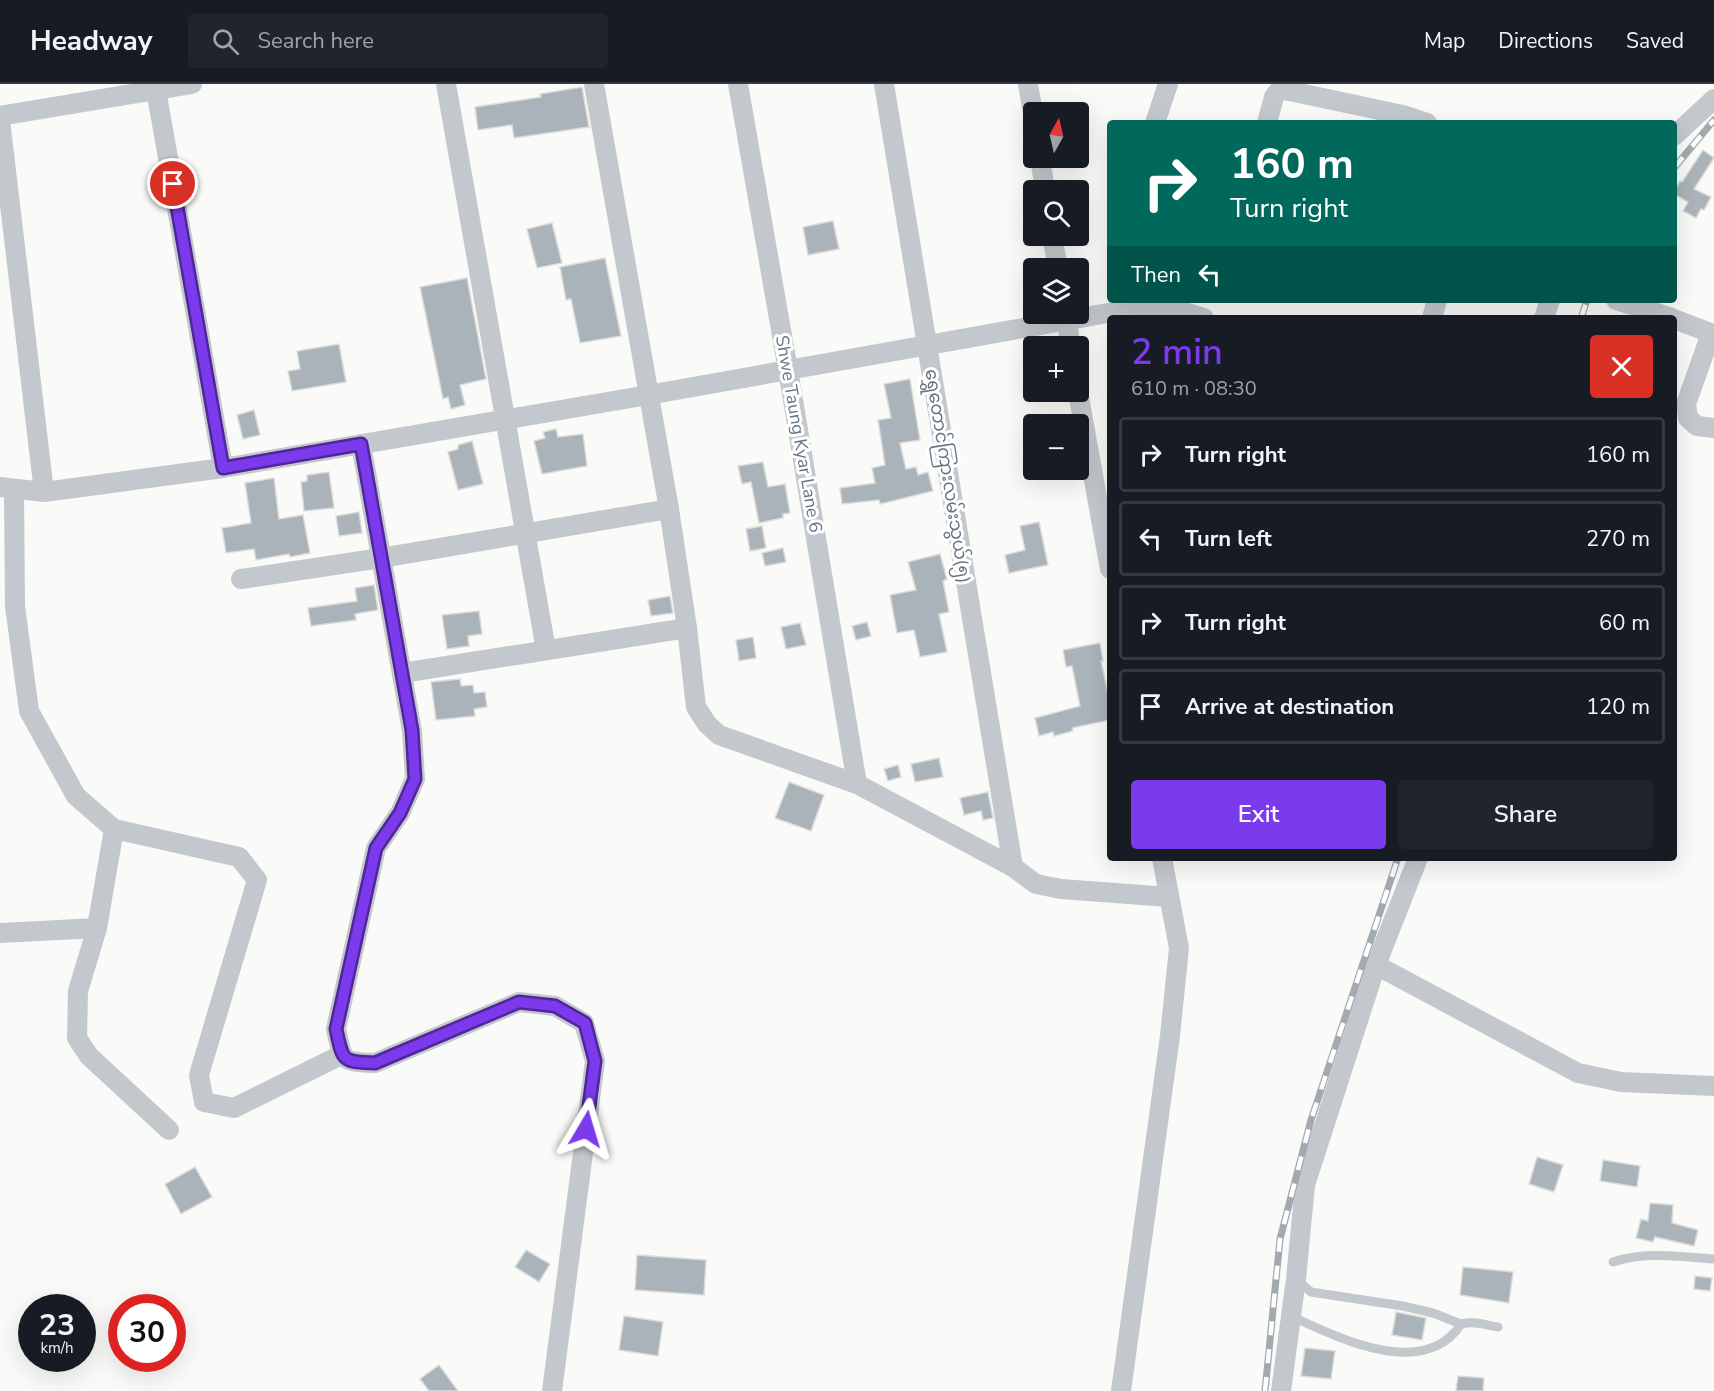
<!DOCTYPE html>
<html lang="en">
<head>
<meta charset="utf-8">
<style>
  :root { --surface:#171b24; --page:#20242c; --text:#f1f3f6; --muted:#9ea1a6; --line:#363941; --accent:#7c3aed }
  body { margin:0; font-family:"Nunito Sans","Noto Sans Myanmar",sans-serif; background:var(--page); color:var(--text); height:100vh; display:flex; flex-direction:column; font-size:22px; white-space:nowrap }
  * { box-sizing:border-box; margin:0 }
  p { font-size:20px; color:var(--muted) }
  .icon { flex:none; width:33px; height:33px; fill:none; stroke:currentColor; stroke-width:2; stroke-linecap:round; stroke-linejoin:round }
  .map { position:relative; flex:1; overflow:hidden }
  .sheet { position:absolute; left:1107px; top:231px; width:570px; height:546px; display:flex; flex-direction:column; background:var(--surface); border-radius:6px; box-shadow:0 6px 24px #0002 }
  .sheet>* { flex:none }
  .hud { position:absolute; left:1107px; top:36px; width:570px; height:183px; border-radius:6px; box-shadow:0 6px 24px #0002; background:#00695c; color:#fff; overflow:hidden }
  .needle { width:39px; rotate:8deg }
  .buttons { position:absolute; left:1023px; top:18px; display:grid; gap:12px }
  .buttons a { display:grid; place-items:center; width:66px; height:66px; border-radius:6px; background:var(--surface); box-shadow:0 6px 24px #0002; font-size:30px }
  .speed { position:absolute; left:18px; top:1210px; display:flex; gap:12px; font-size:30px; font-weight:700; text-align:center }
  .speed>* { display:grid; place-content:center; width:78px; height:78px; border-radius:50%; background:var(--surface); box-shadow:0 6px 24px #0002; line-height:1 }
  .speed small { font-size:15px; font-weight:400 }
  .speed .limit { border:9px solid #d22; background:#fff; color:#111 }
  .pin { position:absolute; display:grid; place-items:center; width:51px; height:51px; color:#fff; margin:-26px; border:3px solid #fff; border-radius:50%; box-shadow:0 2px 6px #0007 }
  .me { position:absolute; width:66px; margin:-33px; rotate:7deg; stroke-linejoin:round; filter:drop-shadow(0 0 4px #0008) }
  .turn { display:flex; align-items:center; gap:21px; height:126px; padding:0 24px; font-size:27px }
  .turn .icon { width:78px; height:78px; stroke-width:2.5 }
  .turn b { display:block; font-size:42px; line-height:51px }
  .then { display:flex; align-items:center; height:57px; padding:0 24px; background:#0003; gap:12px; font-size:22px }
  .round { display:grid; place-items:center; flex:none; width:63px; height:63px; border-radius:6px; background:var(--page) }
  .headline { display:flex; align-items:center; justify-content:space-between; height:102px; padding:0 24px }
  h1 { font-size:36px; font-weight:600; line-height:45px; color:var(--accent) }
  .action { display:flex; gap:12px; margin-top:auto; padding:12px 24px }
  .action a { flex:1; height:69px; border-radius:6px; background:var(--accent); color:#fff; font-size:24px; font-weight:600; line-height:69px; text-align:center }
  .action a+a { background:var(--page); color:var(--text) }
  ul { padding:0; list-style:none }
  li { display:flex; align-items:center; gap:18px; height:75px; margin:0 12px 9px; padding:0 12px; border:3px solid var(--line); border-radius:6px }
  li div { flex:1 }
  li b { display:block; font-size:22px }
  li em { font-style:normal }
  header { display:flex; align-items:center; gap:36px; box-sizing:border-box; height:84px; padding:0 30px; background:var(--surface); border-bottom:2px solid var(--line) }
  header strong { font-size:28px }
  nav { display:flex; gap:33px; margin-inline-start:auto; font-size:21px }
  .search { width:420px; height:54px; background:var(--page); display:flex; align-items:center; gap:15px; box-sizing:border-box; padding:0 21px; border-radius:6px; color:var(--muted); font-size:22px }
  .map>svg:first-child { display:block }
  .building { fill:#aab3b9; stroke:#dcdcda; stroke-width:1.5 }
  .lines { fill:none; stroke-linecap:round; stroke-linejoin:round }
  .lane { stroke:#c3c8cc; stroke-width:9 }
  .street { stroke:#c3c8cc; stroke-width:20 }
  .rail-casing { stroke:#a2aab0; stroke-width:7 }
  .rail { stroke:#fff; stroke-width:4.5; stroke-dasharray:14; stroke-linecap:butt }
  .route-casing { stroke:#51269a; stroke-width:15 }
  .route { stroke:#7c3aed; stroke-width:10 }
  .labels { text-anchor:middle; stroke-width:6; stroke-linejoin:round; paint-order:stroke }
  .street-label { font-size:18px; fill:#657683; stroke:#fff }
</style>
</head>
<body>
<header>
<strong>Headway</strong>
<div class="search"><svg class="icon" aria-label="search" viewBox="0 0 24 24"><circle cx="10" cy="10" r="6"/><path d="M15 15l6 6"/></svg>Search here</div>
<nav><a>Map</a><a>Directions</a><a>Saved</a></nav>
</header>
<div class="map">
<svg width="1714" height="1307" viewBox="0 0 1714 1307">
  <rect width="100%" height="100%" fill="#fafaf8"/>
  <!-- building -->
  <g class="building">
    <path d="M582,3L589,43L514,54L512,41L478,46L475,23L541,13L540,10Z"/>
    <path d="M1703,66L1714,74L1694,105L1711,113L1704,126L1701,125L1696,134L1683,127L1688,118L1674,110V107L1680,97L1682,98Z"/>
    <path d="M833,137L839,165L808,171L803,143Z"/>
    <path d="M552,139L562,179L537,184L527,145Z"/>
    <path d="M605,174L621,252L580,259L571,215L566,216L560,183Z"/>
    <path d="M467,194L486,295L460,301L465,321L451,325L448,313L443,315L420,203Z"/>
    <path d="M339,260L346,298L292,307L288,287L300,285L297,267Z"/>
    <path d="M910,295L920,356L900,359L906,385L916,383L918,391L928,388L933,407L880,420L879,416L842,420L840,404L875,399L872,384L885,381L878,336L891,334L884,300Z"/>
    <path d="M254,326L260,351L243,355L237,331Z"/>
    <path d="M556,345L558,353L583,350L587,382L542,390L534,357L545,354L543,348Z"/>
    <path d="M472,357L483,400L458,406L448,368L458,365V361Z"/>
    <path d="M763,378L768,403L785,400L790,429L783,430V434L759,439L751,398L742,400L738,382Z"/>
    <path d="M329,388L334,424L304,427L301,398L307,397V391Z"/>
    <path d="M274,394L279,435L303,431L310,469L290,473L289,470L256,476L254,465L226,469L222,444L251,439L245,399Z"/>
    <path d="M359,428L362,449L339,452L336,432Z"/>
    <path d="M1039,438L1048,481L1009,489L1005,471L1025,466L1020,442Z"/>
    <path d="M762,442L766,464L750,467L746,445Z"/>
    <path d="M783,464L786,478L765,482L762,469Z"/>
    <path d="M940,470L947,495L943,497L949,528L939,530L947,568L920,573L914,546L897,549L890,511L916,506L908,478Z"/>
    <path d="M374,501L378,526L355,530L356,536L311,542L308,524L357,517L355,504Z"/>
    <path d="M670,512L673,529L651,532L648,516Z"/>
    <path d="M479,527L482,550L468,552L469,562L447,565L442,531Z"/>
    <path d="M867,538L871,552L856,556L852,542Z"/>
    <path d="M800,539L806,561L786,565L781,543Z"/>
    <path d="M753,553L756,574L739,577L736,556Z"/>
    <path d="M1100,559L1103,577H1101L1110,619V636L1072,644L1073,647L1054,652L1053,648L1039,652L1035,634L1080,622L1072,582L1066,583L1063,566Z"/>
    <path d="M460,595L461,602L473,601L474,609L485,608L487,623L474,625L475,632L436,636L431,598Z"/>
    <path d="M939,674L943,693L915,698L911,680Z"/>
    <path d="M898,681L901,693L888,697L884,685Z"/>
    <path d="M789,698L824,711L811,747L775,734Z"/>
    <path d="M988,708L993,734L983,736L981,727L964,731L960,714Z"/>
    <path d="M1537,1073L1563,1081L1554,1108L1529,1100Z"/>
    <path d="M1603,1076L1640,1082L1637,1103L1600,1097Z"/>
    <path d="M195,1083L212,1113L181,1130L165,1100Z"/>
    <path d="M1650,1119L1673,1121L1672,1139L1698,1146L1694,1162L1655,1153L1653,1158L1636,1154L1641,1135L1648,1137Z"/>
    <path d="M526,1166L550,1180L539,1198L515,1183Z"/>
    <path d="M637,1171L706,1176L704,1211L635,1206Z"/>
    <path d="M1463,1183L1513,1188L1509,1219L1460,1211Z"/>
    <path d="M1695,1192L1712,1194L1710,1207L1694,1205Z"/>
    <path d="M1396,1228L1426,1234L1422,1256L1392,1251Z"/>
    <path d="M624,1232L663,1238L658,1272L619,1266Z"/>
    <path d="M1305,1264L1335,1267L1331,1295L1301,1292Z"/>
    <path d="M439,1281L458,1307H429L420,1295Z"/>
    <path d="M1458,1292L1484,1294L1483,1307H1456Z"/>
  </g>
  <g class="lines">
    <!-- lane -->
    <g class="lane">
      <path d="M1613,1178C1646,1167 1680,1173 1714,1175"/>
      <path d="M1298,1197L1311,1208L1403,1222L1433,1229L1461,1240"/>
      <path d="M1291,1232C1327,1249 1387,1278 1428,1265C1439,1262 1448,1256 1455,1248C1458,1246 1458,1242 1461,1241C1470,1235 1488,1242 1498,1243"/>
    </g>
    <!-- street -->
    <g class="street">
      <path d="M446,0L546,566"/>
      <path d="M594,0L669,425L687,544L696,623L707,640L719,651L857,700L1013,783L1036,800L1061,805L1169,813"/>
      <path d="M738,0L788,286L857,700"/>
      <path d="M884,0L1013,783"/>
      <path d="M1028,0L1034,35"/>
      <path d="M156,6L223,384"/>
      <path d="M0,32L192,0"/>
      <path d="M0,36L44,408"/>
      <path d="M1155,39L1168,0"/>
      <path d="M1267,39L1274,13L1280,5L1403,31L1427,39"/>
      <path d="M1674,52L1714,15"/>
      <path d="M1040,74L1045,106"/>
      <path d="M1052,152L1058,184"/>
      <path d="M1616,216L1672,234"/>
      <path d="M1065,230L1071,262"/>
      <path d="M1432,234L1437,216"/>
      <path d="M1544,234L1550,216"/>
      <path d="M1674,235L1708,248V258L1686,320L1688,334L1697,342L1714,344"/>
      <path d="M1078,308L1110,485"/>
      <path d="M361,360L412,647L415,695L400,729L376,764L336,945C343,977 341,978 375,979L519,918L555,922L584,939L595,977L552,1307"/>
      <path d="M0,403L44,408L223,384L648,311L1147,222L1178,226L1204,234"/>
      <path d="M14,405L15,522L29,627L76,712L114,745L239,773L257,796L199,991L204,1018L234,1024L341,971"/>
      <path d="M241,495L381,474L669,425"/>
      <path d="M402,589L687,544"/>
      <path d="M114,745L97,844L78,907L77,954L89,972L169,1046"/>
      <path d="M0,849L97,844"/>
      <path d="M1376,881L1578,989L1621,998L1714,1002"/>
      <path d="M1121,1307L1170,952L1179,864L1162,774"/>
      <path d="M1281,1307L1296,1195L1305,1101L1376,881L1418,774"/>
    </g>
    <!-- rail casing -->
    <g class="rail-casing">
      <g id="rail">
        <path d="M1674,84L1714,36"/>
        <path d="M1581,234L1587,216"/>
        <path d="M1265,1307L1280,1155L1311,1036L1398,774"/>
      </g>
    </g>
    <!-- rail -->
    <use href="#rail" class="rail"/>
  </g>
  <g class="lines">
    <!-- route casing -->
    <g class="route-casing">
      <path id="route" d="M173,100L223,384L361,360L412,646L415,695L400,729L376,764L336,945C343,977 341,978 375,979L519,918L555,922L585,939L595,977L586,1045"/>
    </g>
    <!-- route -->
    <use href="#route" class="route"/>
  </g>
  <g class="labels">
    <!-- street labels -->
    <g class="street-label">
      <text transform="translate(799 350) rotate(80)" y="6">Shwe Taung Kyar Lane 6</text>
      <text transform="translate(948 392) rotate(81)" y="6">ရွှေတောင်ကြားလမ်းသွယ်(၅)</text>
    </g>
  </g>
</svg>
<div class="buttons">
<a><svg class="needle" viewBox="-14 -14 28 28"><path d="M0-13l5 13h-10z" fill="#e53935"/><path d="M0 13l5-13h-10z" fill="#9ea1a6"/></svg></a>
<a><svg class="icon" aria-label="search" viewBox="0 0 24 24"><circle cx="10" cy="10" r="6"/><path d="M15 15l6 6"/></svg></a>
<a><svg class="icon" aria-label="layers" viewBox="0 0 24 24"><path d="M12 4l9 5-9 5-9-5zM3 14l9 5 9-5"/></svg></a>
<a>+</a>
<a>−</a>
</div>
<div class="speed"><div>23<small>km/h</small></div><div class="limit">30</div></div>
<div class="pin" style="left:173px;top:100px;background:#d93025"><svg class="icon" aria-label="arrive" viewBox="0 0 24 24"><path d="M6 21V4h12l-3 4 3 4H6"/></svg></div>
<svg class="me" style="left:586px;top:1045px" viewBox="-20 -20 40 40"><path d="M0-17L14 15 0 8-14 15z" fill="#7c3aed" stroke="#fff" stroke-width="4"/></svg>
<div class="hud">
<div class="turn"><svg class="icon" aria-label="right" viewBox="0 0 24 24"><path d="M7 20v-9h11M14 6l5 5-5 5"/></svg><div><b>160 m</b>Turn right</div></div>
<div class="then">Then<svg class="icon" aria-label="left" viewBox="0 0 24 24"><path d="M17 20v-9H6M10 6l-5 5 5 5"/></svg></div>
</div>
<section class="sheet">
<div class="headline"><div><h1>2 min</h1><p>610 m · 08:30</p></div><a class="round" style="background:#d93025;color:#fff"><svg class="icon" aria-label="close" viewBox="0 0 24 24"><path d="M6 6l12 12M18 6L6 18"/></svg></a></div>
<ul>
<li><svg class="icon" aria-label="right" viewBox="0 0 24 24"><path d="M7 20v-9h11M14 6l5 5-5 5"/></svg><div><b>Turn right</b></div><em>160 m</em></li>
<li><svg class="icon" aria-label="left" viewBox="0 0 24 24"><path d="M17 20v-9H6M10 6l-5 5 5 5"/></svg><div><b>Turn left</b></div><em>270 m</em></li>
<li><svg class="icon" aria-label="right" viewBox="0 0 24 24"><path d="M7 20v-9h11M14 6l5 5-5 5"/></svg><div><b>Turn right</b></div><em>60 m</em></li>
<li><svg class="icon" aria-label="arrive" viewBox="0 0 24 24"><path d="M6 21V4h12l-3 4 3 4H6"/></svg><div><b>Arrive at destination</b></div><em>120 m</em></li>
</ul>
<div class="action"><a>Exit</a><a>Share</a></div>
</section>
</div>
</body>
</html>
